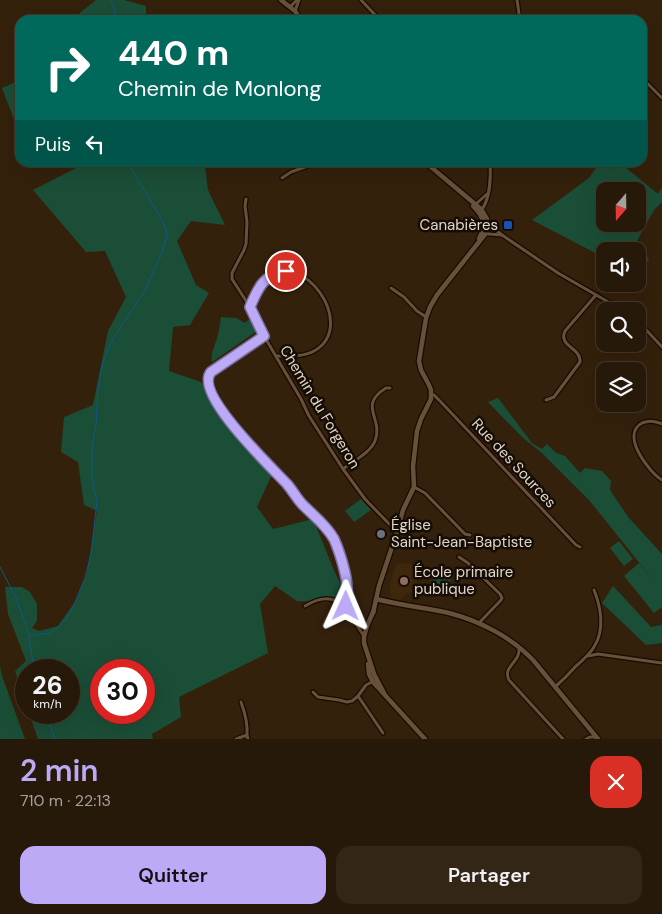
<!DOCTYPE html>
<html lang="fr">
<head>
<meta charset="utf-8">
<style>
  :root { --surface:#271909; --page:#332617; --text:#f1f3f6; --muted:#a4a09c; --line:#43382a; --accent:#bcaaf6 }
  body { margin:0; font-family:"DM Sans",sans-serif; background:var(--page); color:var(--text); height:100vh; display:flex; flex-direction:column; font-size:19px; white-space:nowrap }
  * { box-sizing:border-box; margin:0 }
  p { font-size:16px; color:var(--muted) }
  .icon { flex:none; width:28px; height:28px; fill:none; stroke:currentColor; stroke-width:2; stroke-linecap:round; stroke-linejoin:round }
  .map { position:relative; height:739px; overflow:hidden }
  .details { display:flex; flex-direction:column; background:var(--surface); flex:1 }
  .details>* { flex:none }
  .top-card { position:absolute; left:15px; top:15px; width:632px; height:152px; border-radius:15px; box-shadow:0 5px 20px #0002,0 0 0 1px var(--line); background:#00695c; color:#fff; overflow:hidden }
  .needle { width:32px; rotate:200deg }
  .fabs { position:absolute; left:596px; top:182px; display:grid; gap:10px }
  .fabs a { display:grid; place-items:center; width:50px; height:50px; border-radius:10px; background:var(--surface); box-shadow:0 5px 20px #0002,0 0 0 1px var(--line); font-size:25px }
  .speed { position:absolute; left:15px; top:659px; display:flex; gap:10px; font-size:25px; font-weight:700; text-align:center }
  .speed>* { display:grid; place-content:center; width:65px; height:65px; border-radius:50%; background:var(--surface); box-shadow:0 5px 20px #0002,0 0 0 1px var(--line); line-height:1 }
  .speed small { font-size:12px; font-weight:400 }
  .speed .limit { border:8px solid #d22; background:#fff; color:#111 }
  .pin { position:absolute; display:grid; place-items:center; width:42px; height:42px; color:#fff; margin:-21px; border:2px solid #fff; border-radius:50%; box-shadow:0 1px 5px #0007 }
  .me { position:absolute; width:55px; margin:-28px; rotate:1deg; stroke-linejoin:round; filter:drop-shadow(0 0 4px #0008) }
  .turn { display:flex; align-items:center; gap:18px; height:105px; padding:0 20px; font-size:22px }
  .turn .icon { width:65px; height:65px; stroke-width:2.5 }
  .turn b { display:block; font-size:35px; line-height:42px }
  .then { display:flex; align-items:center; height:48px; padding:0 20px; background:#0003; gap:10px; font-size:19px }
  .round { display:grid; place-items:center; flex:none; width:52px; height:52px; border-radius:15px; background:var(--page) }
  .headline { display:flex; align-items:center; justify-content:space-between; height:85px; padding:0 20px }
  h1 { font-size:30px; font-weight:600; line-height:38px; color:var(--accent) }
  .action { display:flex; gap:10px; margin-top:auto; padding:10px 20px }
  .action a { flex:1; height:58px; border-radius:15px; background:var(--accent); color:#111; font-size:20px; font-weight:600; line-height:58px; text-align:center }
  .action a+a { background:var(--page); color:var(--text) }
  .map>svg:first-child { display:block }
  .built { fill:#3f270b }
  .green { fill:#1b4e37; fill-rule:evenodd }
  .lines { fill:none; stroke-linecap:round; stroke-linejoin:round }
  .stream { stroke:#0f5783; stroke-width:1 }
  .minor-casing { stroke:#1b0a00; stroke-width:5.5 }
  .tertiary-casing { stroke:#1b0a00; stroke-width:7 }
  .minor { stroke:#67513b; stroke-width:3 }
  .tertiary { stroke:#67513b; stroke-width:4.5 }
  .route-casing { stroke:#7a6ea0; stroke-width:12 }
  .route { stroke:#bcaaf6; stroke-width:9 }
  .transit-dot { fill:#1a4fb4; stroke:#150d05; stroke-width:2 }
  .worship-dot { fill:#6b7280; stroke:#150d05; stroke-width:2 }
  .education-dot { fill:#8d6e63; stroke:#150d05; stroke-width:2 }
  .labels { text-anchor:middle; stroke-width:5; stroke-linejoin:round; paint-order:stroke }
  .poi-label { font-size:15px; fill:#e1d4c8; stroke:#150d05; text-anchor:start }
  .street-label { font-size:15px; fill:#e1d4c8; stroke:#150d05 }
</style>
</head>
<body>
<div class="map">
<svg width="662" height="739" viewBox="0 0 662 739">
  <rect width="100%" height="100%" fill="#34210c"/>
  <!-- built -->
  <path class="built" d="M404,563L412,564L413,565L414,571L418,584L416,590L410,593H406L404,596L402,597L400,600L390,598L391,592L389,591L391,584L390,583L396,565Z"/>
  <!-- green -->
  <g class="green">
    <path d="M96,0H124L146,6V20H71Z"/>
    <path d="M20,80V135L2,88Z"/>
    <path d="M600,162L620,163L658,194L662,188V202L654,210L634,246L645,254L649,259L638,275V251H605V258L532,220L589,178ZM638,191V224H605V191Z"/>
    <path d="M78,163H214L205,165L208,190L225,225L191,221L177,241L196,285L209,293L190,325L173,327L169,371L201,382L242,435L275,468L257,507L273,529L313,519L336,575L345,592L342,597L327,602L297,601L275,586L260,604L268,653L179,697L181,717L152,734L153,739H38L29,713L69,712V670H26V704L15,671L26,661L8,614L5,587H22L30,592L37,604V621L32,628L39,631L58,626L77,599L87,573L97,511L84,505L78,462L61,452L64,417L93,405L108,331L126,297L105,251L86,252L33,190L80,166ZM101,670H144V712H101Z"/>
    <path d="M221,317L236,318L245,323L251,318L257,331L212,362C210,354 215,346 217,338C219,331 220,324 221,317Z"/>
    <path d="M498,398L532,443L542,449L547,444L556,453L565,456L580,473L585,468L602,471L611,481L610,490L629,518L662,554V607L654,613L624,576L639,563L654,581L589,500L543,454L522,437L488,402Z"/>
    <path d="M361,499L371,510L354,522L345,511Z"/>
    <path d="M619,541L633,559L624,566L610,548Z"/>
    <path d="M442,571L451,580L433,597L424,588Z"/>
    <path d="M613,586L651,627L662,625V643L646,645L602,603Z"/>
    <path d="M0,666L2,676L25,739H0Z"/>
  </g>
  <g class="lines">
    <!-- stream -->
    <g class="stream">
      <path d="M111,0L115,12L113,20"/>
      <path d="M0,567L16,598L29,635"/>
      <path d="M34,670L29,636L49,633L55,630L66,619L73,607L85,578L91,554L97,502L92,480V447L96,425L98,388L103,361L114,337L144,292L161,255L167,237L166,229L158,213L127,162"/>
      <path d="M46,712L55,739"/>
    </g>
    <!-- minor casing -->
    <g class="minor-casing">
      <g id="minor">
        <path d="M361,0L380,20"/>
        <path d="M517,0L520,20"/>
        <path d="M290,7L297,0"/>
        <path d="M295,11L299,0"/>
        <path d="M642,78L662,98"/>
        <path d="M282,178L291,172L319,162"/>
        <path d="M246,199L245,206L247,222L246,244L244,250L232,273V279L250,307L264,336L301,399L309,416L343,469L365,499L397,532"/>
        <path d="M476,206L477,203L487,194"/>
        <path d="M480,209L483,208C490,196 491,176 490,162"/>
        <path d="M485,233L489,234L502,235L492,227L488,226"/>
        <path d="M502,235L558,273L624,311"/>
        <path d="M391,288L404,297L417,311L426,317"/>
        <path d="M251,307C254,298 258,287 265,280C302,245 359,326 314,351C303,357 289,356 276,356"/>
        <path d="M638,321L662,347"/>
        <path d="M264,336L211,372C193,394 272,468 287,484C293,491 297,499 304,505C314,516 327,526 334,540C340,551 347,575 347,587C347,594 344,600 346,606C350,617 358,627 364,636"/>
        <path d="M431,395H434L440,401L576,545L580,547"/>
        <path d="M546,400L554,397L580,362C581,347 558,347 565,331L596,295"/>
        <path d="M662,424C656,421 649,420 642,423C620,435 649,472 662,480"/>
        <path d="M343,469C353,461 370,453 375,441C384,418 357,406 386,388H390"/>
        <path d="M414,487L425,493L465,534L470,535"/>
        <path d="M459,557L468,563L500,594L502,598L501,600L479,623"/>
        <path d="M305,606C320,597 331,596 346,606"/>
        <path d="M519,647C521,663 502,666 509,680L563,739"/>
        <path d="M588,656L598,654L662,663"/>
        <path d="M555,687C562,681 569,674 575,667C582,661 589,655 594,647C605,630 601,607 594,590"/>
        <path d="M313,692L318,697L339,700L347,702L352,701L358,696L366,685L374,681"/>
        <path d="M358,696L383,733"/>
        <path d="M241,702C245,713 248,723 247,735"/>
        <path d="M236,739L247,735L248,739"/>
        <path d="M586,739L590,737H597"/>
      </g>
    </g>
    <!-- tertiary casing -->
    <g class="tertiary-casing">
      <g id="tertiary">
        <path d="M281,0L295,11L301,20"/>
        <path d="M473,206C484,217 486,224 479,239"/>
        <path d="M376,599C400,605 425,608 449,613C480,621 511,637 533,660L598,739"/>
        <path d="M374,610L367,626L364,637V643L374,674L384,693"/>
        <path d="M373,613L379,586L397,532L403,510L414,487L413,466L417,431L421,419L431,399V390L429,385L421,370L419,361L426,318L430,307L437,295L486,233L488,228L487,219L481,209L425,162"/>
        <path d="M368,664L369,674L373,682L425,739"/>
      </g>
    </g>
    <!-- minor -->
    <use href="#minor" class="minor"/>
    <!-- tertiary -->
    <use href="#tertiary" class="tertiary"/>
  </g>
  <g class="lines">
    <!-- route casing -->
    <g class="route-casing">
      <path id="route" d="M286,271C263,275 258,288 250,307L264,336L211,372C193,393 272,468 287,484C293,491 297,499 303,505C314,516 327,526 334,539C339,550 347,575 347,587C348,594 345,599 346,606"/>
    </g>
    <!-- route -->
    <use href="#route" class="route"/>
  </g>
  <!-- markers -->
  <rect class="transit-dot" x="503" y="220" width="10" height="10" rx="2.5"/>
  <circle class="worship-dot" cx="381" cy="534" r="5"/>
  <circle class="education-dot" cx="404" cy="581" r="5"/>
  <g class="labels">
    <!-- poi labels -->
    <g class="poi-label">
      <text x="498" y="230" text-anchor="end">Canabières</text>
      <text x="391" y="530">Église<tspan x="391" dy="17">Saint-Jean-Baptiste</tspan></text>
      <text x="414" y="577">École primaire<tspan x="414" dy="17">publique</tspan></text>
    </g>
    <!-- street labels -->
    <g class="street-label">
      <text transform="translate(320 407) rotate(59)" y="5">Chemin du Forgeron</text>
      <text transform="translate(514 463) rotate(47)" y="5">Rue des Sources</text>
    </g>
  </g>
</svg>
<div class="fabs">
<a><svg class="needle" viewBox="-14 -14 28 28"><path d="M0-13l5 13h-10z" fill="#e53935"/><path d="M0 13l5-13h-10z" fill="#a4a09c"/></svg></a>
<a><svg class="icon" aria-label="sound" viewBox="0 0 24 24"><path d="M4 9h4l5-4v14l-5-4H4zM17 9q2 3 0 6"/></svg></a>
<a><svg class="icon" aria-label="search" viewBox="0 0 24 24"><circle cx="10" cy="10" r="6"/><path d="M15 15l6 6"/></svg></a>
<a><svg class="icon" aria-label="layers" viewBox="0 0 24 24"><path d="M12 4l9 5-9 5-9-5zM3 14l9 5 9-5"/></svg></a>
</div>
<div class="speed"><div>26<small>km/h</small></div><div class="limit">30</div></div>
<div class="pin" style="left:286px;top:271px;background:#d93025"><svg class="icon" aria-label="arrive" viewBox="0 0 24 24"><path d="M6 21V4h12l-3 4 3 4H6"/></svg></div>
<svg class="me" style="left:346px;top:606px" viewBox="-20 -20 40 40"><path d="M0-17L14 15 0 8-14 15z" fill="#bcaaf6" stroke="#fff" stroke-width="4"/></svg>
<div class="top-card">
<div class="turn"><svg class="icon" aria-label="right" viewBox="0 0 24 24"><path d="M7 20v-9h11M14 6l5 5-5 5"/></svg><div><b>440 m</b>Chemin de Monlong</div></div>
<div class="then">Puis<svg class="icon" aria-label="left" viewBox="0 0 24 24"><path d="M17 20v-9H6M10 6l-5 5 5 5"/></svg></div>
</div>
</div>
<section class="details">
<div class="headline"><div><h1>2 min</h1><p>710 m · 22:13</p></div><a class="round" style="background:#d93025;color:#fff"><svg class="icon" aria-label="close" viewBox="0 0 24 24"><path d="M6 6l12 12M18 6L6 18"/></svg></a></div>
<div class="action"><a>Quitter</a><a>Partager</a></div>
</section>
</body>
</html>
